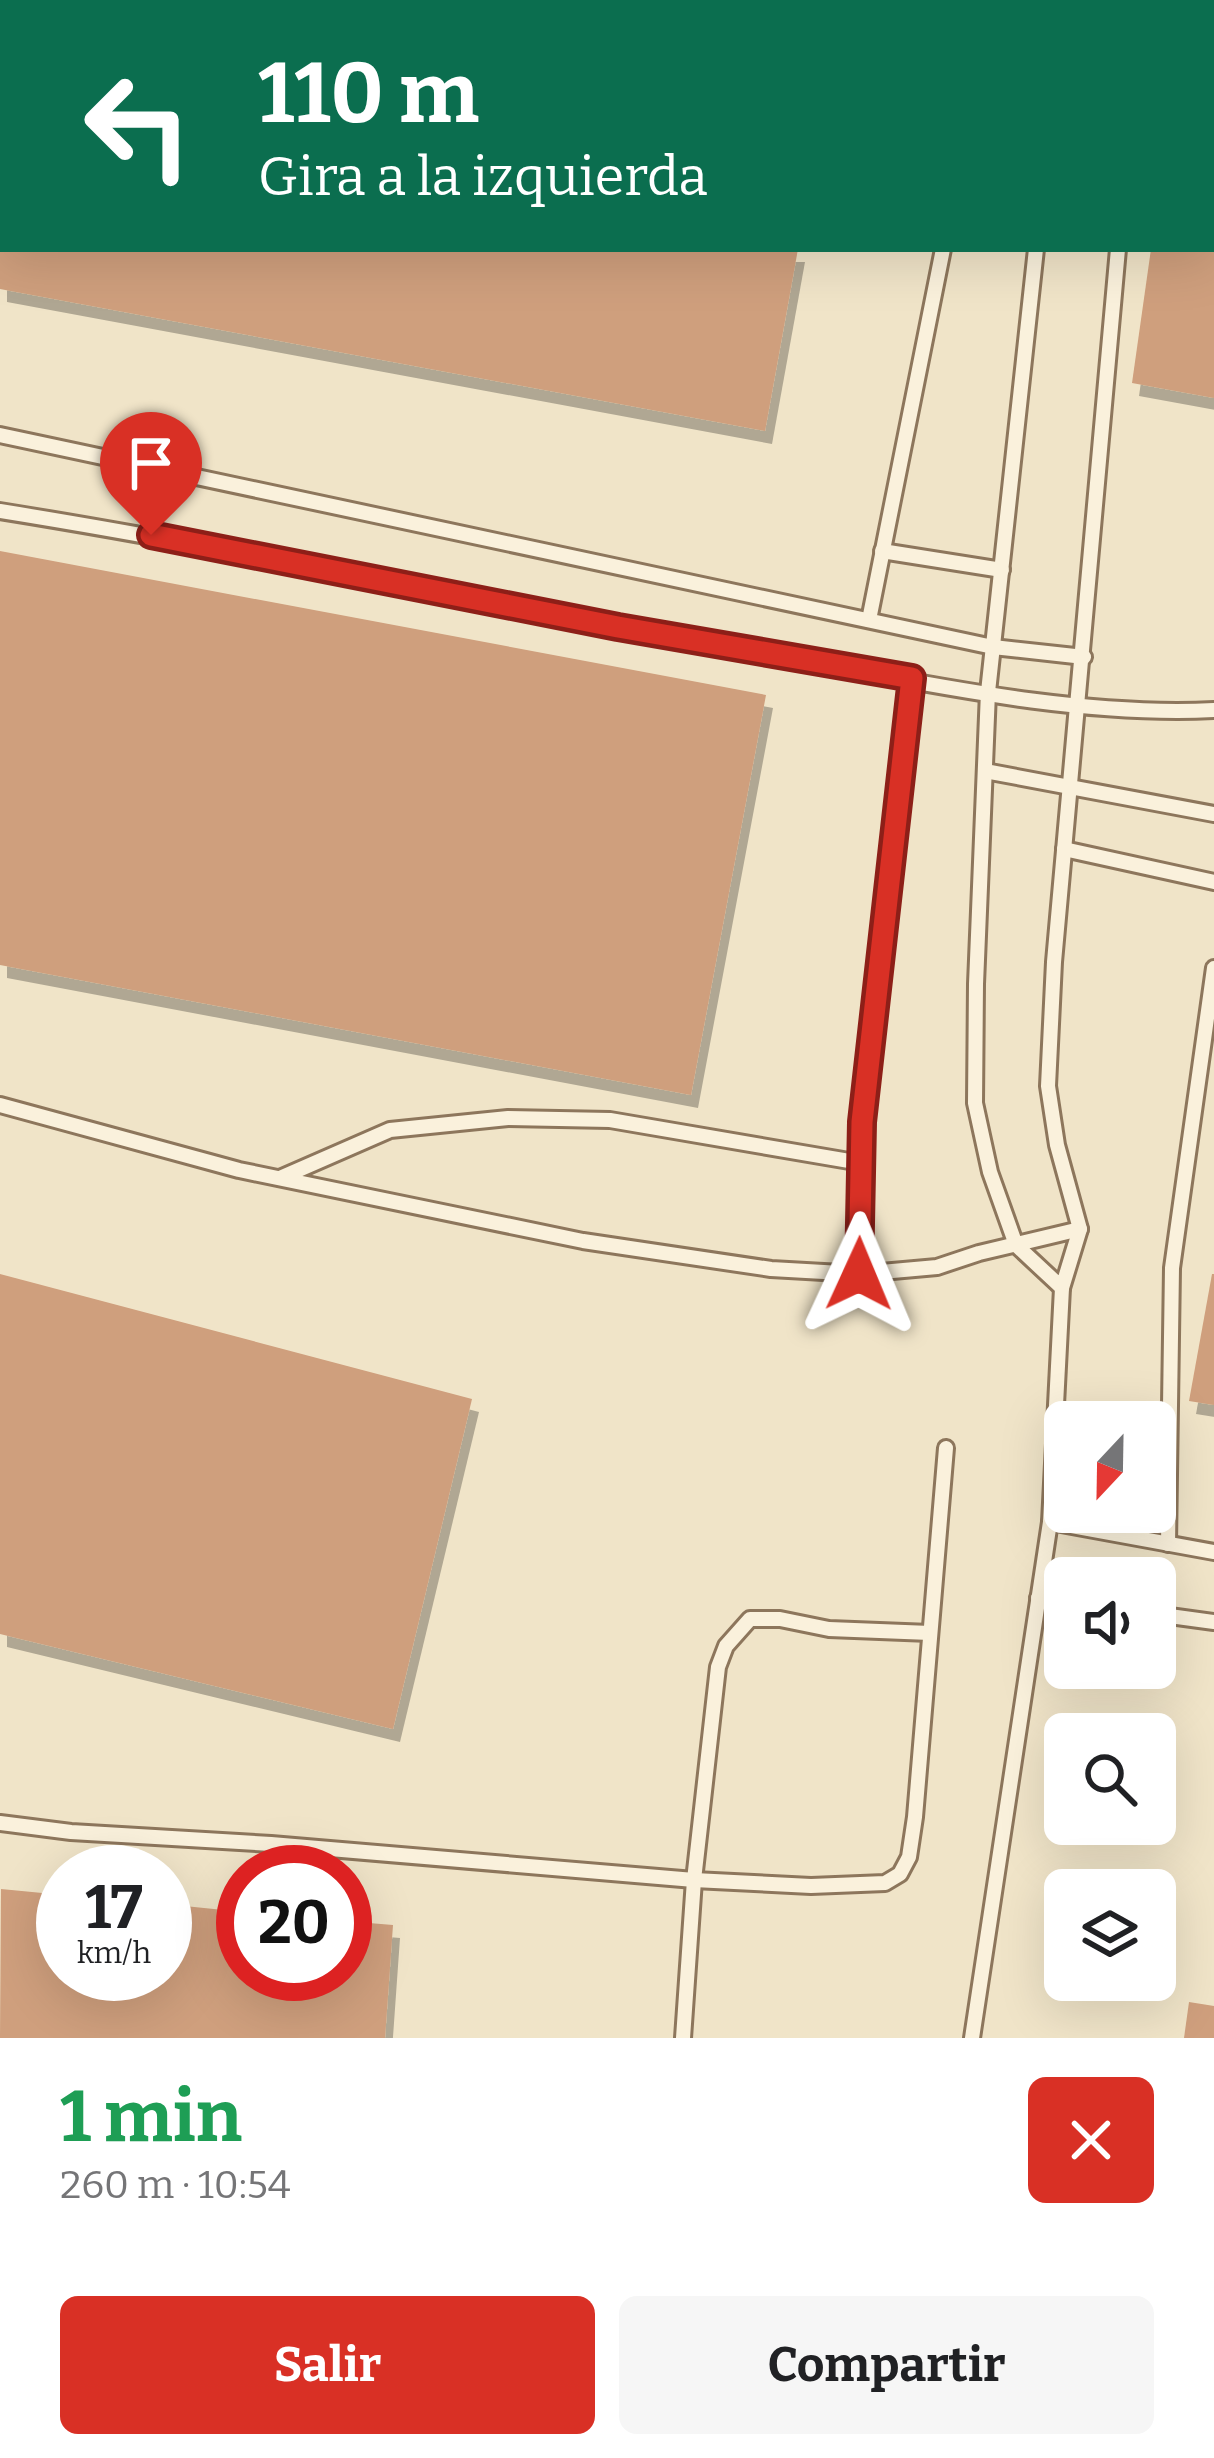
<!DOCTYPE html>
<html lang="es">
<head>
<meta charset="utf-8">
<style>
  :root { --surface:#fff; --page:#f6f6f6; --text:#202124; --muted:#757577; --accent:#d93025 }
  body { margin:0; font-family:Bitter,serif; background:var(--page); color:var(--text); height:100vh; display:flex; flex-direction:column; font-size:45px; white-space:nowrap }
  * { box-sizing:border-box; margin:0 }
  p { font-size:39px; color:var(--muted) }
  .icon { flex:none; width:66px; height:66px; fill:none; stroke:currentColor; stroke-width:2; stroke-linecap:round; stroke-linejoin:round }
  .map { position:relative; height:2038px; overflow:hidden }
  .drawer { display:flex; flex-direction:column; background:var(--surface); flex:1 }
  .drawer>* { flex:none }
  .banner { position:absolute; left:0px; top:0px; width:1215px; height:252px; box-shadow:0 12px 48px #0002; background:#0b6e4f; color:#fff; overflow:hidden }
  .needle { width:78px; rotate:202deg }
  .fabs { position:absolute; left:1044px; top:1401px; display:grid; gap:24px }
  .fabs a { display:grid; place-items:center; width:132px; height:132px; border-radius:18px; background:var(--surface); box-shadow:0 12px 48px #0002; font-size:60px }
  .speed { position:absolute; left:36px; top:1845px; display:flex; gap:24px; font-size:60px; font-weight:700; text-align:center }
  .speed>* { display:grid; place-content:center; width:156px; height:156px; border-radius:50%; background:var(--surface); box-shadow:0 12px 48px #0002; line-height:1 }
  .speed small { font-size:30px; font-weight:400 }
  .speed .limit { border:18px solid #d22; background:#fff; color:#111 }
  .pin { position:absolute; display:grid; place-items:center; width:102px; height:102px; color:#fff; margin:-123px -51px; border-radius:50% 50% 50% 0; rotate:-45deg; box-shadow:0 0 12px #0007 }
  .pin .icon { rotate:45deg }
  .me { position:absolute; width:132px; margin:-66px; rotate:1deg; stroke-linejoin:round; filter:drop-shadow(0 0 9px #0008) }
  .turn { display:flex; align-items:center; gap:42px; height:252px; padding:0 60px; font-size:54px }
  .turn .icon { width:156px; height:156px; stroke-width:2.5 }
  .turn b { display:block; font-size:84px; line-height:102px }
  .round { display:grid; place-items:center; flex:none; width:126px; height:126px; border-radius:18px; background:var(--page) }
  .overview { display:flex; align-items:center; justify-content:space-between; height:204px; padding:0 60px }
  h1 { font-size:72px; font-weight:700; line-height:90px; color:#1e9e55 }
  .cta { display:flex; gap:24px; margin-top:auto; padding:24px 60px }
  .cta a { flex:1; height:138px; border-radius:18px; background:var(--accent); color:#fff; font-size:48px; font-weight:700; line-height:138px; text-align:center }
  .cta a+a { background:var(--page); color:var(--text) }
  .map>svg:first-child { display:block }
  .building { fill:#cf9f7d; filter:url(#shadow) }
  .lines { fill:none; stroke-linecap:round; stroke-linejoin:round }
  .lane-casing { stroke:#8d765c; stroke-width:20 }
  .lane { stroke:#faf1dc; stroke-width:14 }
  .route-casing { stroke:#8d1f18; stroke-width:30 }
  .route { stroke:#d93025; stroke-width:21 }
</style>
</head>
<body>
<div class="map">
<svg width="1214" height="2038" viewBox="0 0 1214 2038">
  <defs>
    <filter id="shadow"><feDropShadow dx="7" dy="13" stdDeviation="0" flood-color="#0004"/></filter>
  </defs>
  <rect width="100%" height="100%" fill="#f0e4c8"/>
  <!-- building -->
  <g class="building">
    <path d="M0,249H798L765,431L0,289Z"/>
    <path d="M1151,249H1214V398L1132,383Z"/>
    <path d="M0,551L766,695L691,1095L0,965Z"/>
    <path d="M0,1274L472,1399L393,1729L0,1634Z"/>
    <path d="M1212,1274H1214V1405L1189,1401Z"/>
    <path d="M1,1889L63,1895V1974H165V1904L243,1912V1974H345V1921L393,1925L385,2038H0Z"/>
    <path d="M1189,2002L1214,2006V2038H1184Z"/>
  </g>
  <g class="lines">
    <!-- lane casing -->
    <g class="lane-casing">
      <g id="lane">
        <path d="M885,0L900,3"/>
        <path d="M1058,3L1059,0"/>
        <path d="M1141,3V0"/>
        <path d="M1036,249L988,692L976,984L975,1103L990,1172L1016,1245L1062,1288L1080,1229L1057,1145L1048,1086L1054,962L1118,249"/>
        <path d="M0,435L993,647L1084,657"/>
        <path d="M0,511C261,553 520,610 780,657C920,682 1072,717 1214,710"/>
        <path d="M882,551L1002,570"/>
        <path d="M869,620L943,249"/>
        <path d="M985,771L1214,814"/>
        <path d="M1064,849L1214,882"/>
        <path d="M0,1105L239,1170L583,1241L771,1269L859,1274L937,1267L979,1253L1080,1229"/>
        <path d="M280,1178L390,1130L508,1118L610,1120L861,1163"/>
        <path d="M859,1274L862,1122L912,678"/>
        <path d="M1050,1522L1214,1552"/>
        <path d="M1168,1544L1172,1268L1214,968"/>
        <path d="M1038,1598L1065,1602"/>
        <path d="M1155,1614L1214,1622"/>
        <path d="M0,1823L71,1832L271,1844L694,1880L811,1886L885,1883L900,1874L909,1857L915,1817L946,1448"/>
        <path d="M683,2038L694,1880L718,1667L726,1646L750,1619H780L829,1629L930,1633"/>
        <path d="M972,2038L1050,1522L1062,1288"/>
      </g>
    </g>
    <!-- lane -->
    <use href="#lane" class="lane"/>
  </g>
  <g class="lines">
    <!-- route casing -->
    <g class="route-casing">
      <path id="route" d="M151,535L618,627L912,678L862,1122L859,1274"/>
    </g>
    <!-- route -->
    <use href="#route" class="route"/>
  </g>
</svg>
<div class="fabs">
<a><svg class="needle" viewBox="-14 -14 28 28"><path d="M0-13l5 13h-10z" fill="#e53935"/><path d="M0 13l5-13h-10z" fill="#757577"/></svg></a>
<a><svg class="icon" aria-label="sound" viewBox="0 0 24 24"><path d="M4 9h4l5-4v14l-5-4H4zM17 9q2 3 0 6"/></svg></a>
<a><svg class="icon" aria-label="search" viewBox="0 0 24 24"><circle cx="10" cy="10" r="6"/><path d="M15 15l6 6"/></svg></a>
<a><svg class="icon" aria-label="layers" viewBox="0 0 24 24"><path d="M12 4l9 5-9 5-9-5zM3 14l9 5 9-5"/></svg></a>
</div>
<div class="speed"><div>17<small>km/h</small></div><div class="limit">20</div></div>
<div class="pin" style="left:151px;top:535px;background:#d93025"><svg class="icon" aria-label="arrive" viewBox="0 0 24 24"><path d="M6 21V4h12l-3 4 3 4H6"/></svg></div>
<svg class="me" style="left:859px;top:1274px" viewBox="-20 -20 40 40"><path d="M0-17L14 15 0 8-14 15z" fill="#d93025" stroke="#fff" stroke-width="4"/></svg>
<div class="banner">
<div class="turn"><svg class="icon" aria-label="left" viewBox="0 0 24 24"><path d="M17 20v-9H6M10 6l-5 5 5 5"/></svg><div><b>110 m</b>Gira a la izquierda</div></div>
</div>
</div>
<section class="drawer">
<div class="overview"><div><h1>1 min</h1><p>260 m · 10:54</p></div><a class="round" style="background:#d93025;color:#fff"><svg class="icon" aria-label="close" viewBox="0 0 24 24"><path d="M6 6l12 12M18 6L6 18"/></svg></a></div>
<div class="cta"><a>Salir</a><a>Compartir</a></div>
</section>
</body>
</html>
